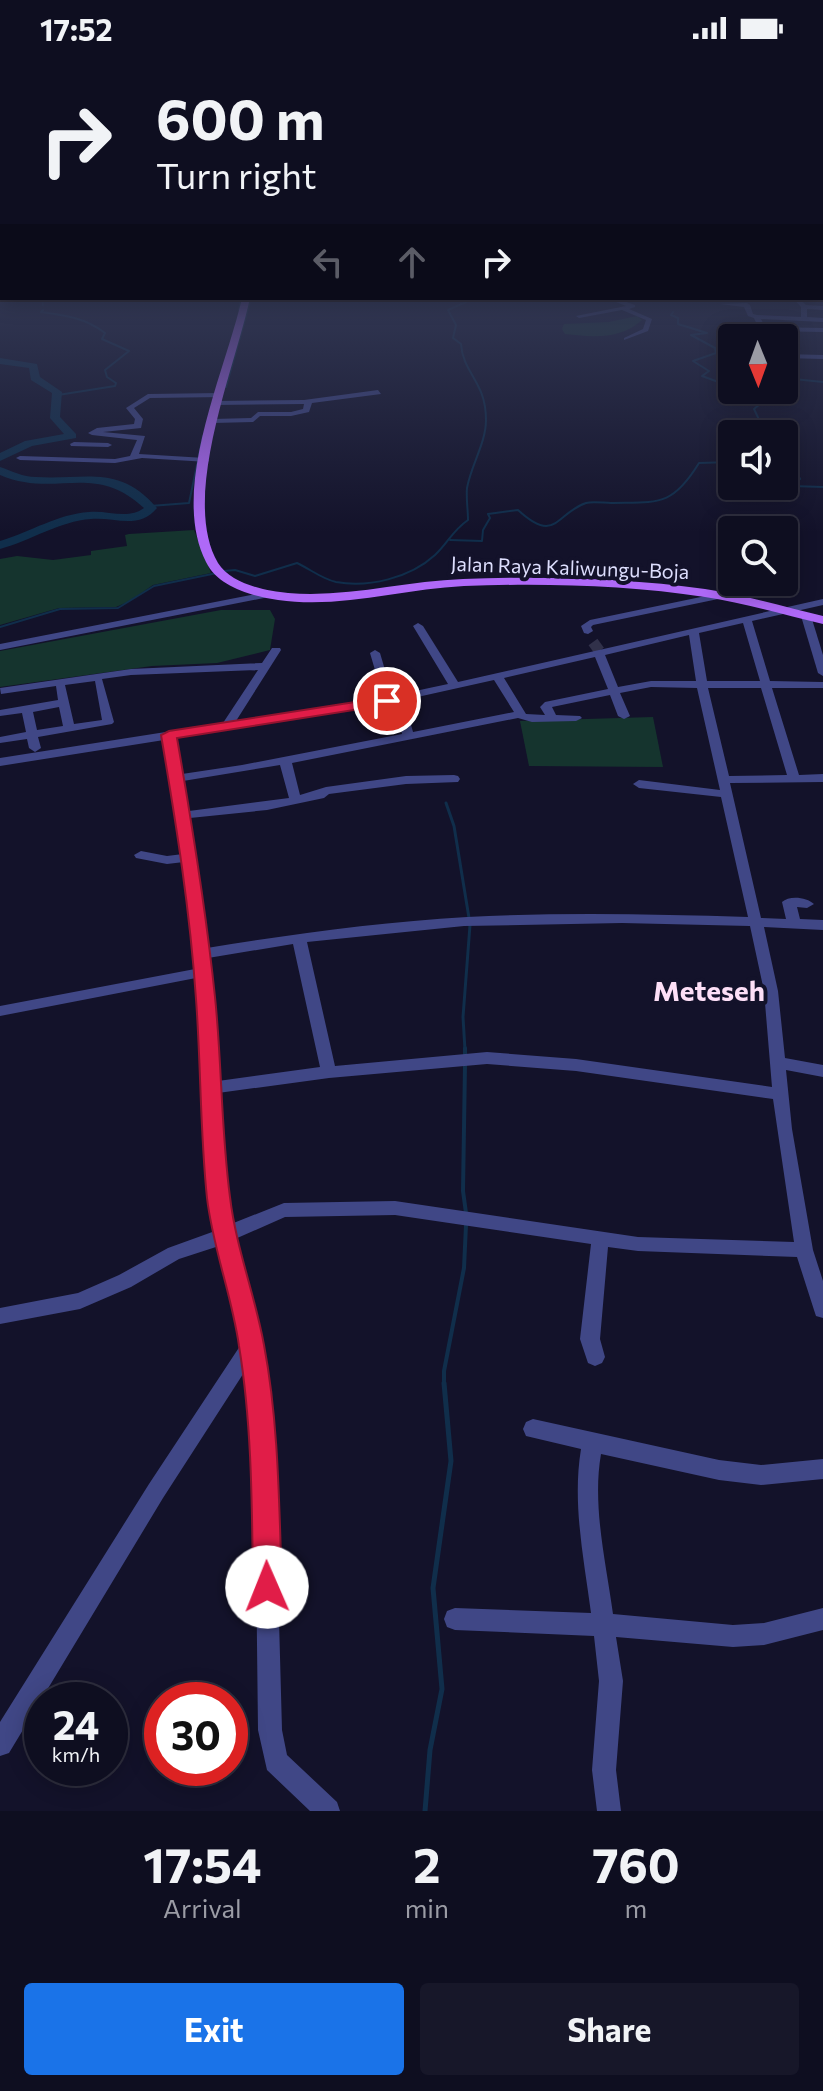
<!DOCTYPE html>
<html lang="en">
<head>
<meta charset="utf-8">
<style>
  :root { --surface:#0e0e20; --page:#171729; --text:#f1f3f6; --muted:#9b9ca5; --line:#2e2e3e; --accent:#1a73e8 }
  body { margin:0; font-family:Commissioner,sans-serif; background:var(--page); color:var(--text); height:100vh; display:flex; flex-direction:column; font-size:30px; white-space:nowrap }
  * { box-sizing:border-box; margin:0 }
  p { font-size:26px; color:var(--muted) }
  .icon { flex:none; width:44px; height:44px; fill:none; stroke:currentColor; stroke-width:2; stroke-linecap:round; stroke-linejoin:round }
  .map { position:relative; height:1755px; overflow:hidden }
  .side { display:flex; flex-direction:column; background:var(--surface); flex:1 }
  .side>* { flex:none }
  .banner { position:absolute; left:0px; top:0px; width:824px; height:244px; box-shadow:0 4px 20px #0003,0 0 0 2px var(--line); background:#0e0e20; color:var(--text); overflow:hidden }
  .needle { width:52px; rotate:179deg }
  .fabs { position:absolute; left:718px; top:268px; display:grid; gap:16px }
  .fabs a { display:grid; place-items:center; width:80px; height:80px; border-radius:8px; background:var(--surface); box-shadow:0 4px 20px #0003,0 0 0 2px var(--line); font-size:40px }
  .speed { position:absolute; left:24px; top:1626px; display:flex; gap:16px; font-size:40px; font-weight:700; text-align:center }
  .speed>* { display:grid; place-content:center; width:104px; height:104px; border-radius:50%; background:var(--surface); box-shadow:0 4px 20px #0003,0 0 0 2px var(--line); line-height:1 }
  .speed small { font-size:20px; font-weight:400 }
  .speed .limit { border:12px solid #d22; background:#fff; color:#111 }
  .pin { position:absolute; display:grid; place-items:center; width:68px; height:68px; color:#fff; margin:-34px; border:4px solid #fff; border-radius:50%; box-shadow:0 2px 8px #0007 }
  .me { position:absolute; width:88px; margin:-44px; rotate:359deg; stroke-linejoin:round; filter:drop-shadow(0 0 6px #0008) }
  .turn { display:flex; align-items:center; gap:28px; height:168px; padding:0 24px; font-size:36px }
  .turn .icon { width:104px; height:104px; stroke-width:2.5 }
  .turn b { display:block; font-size:56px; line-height:68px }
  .lanes { display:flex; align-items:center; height:76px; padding:0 24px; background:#0003; justify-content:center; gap:40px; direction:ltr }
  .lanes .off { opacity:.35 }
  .eta { display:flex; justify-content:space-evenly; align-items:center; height:136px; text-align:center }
  .eta b { font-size:48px; font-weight:700; line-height:56px }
  .action { display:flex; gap:16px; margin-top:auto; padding:16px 24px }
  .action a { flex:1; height:92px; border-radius:8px; background:var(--accent); color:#fff; font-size:32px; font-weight:700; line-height:92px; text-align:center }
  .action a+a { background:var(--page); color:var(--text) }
  .status { display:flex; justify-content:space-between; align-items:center; height:56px; padding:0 40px; background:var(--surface); direction:ltr }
  .status svg { height:22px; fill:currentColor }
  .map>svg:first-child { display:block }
  .green { fill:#15342e }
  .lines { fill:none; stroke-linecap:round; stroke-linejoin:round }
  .stream-far3 { stroke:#102e4b; stroke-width:2 }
  .stream-far2 { stroke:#102e4b; stroke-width:3 }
  .stream-far1 { stroke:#102e4b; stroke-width:4 }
  .stream { stroke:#102e4b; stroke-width:5 }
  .river { fill:#102e4b; fill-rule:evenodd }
  .minor-tunnel { stroke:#31314a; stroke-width:11; stroke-dasharray:11 5; stroke-linecap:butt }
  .minor { fill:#404786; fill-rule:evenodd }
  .major { fill:#af69f8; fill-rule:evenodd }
  .route { fill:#e11d48; stroke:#92132f; stroke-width:2 }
  .labels { text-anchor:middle; stroke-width:8; stroke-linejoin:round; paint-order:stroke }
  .far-street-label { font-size:20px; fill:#dddefd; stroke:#13122a }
  .quarter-label { font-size:28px; font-weight:bold; fill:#fddff7; stroke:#13122a }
</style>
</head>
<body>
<div class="status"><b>17:52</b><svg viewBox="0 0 49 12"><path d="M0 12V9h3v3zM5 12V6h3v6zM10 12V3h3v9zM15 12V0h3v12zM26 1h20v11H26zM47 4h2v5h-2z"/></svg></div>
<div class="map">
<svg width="823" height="1755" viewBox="0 0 823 1755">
  <rect width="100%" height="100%" fill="#13122a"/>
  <!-- green -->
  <g class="green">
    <path d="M637,260L642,264C620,284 593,281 565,278L562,273L564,268L609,266Z"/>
    <path d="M194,474L211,517L153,529L130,545L116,551L59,552L0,569V503L17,500L53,504L91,499V495L127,490L125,479L129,478Z"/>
    <path d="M221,554H270L275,563L270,594L217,607L152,610L0,631V595Z"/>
    <path d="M653,661L663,711L529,710L520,665Z"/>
  </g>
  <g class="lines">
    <!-- stream-far3 -->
    <g class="stream-far3">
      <path d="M33,242L42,244L43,249"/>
      <path d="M43,254L41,256C64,259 86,262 105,277L102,283L129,295L105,314L107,321L116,327L115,330L58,339"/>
      <path d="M239,254L241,242"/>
      <path d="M673,256L671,259L678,262V268L707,277L691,279L715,292L716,297L693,305L709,315L702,320L732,331"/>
      <path d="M784,322L823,326"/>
      <path d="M226,331L251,242"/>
      <path d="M760,378L764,374L754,353L769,341L767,334"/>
      <path d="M784,414L798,419L800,423L792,430L823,431"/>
      <path d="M150,450L189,447L203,380"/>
      <path d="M450,484L482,485L483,474L490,462L488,458L518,454C556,489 556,457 586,447C593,445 604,447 611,447C658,446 672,451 699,407L732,406"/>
      <path d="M224,515L235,514L255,520L297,507C310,513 322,523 336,526C368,532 410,522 435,499C448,487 452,475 468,464C468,454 466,442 467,432C471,409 486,387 486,364C486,325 463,318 461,288L453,282L456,269L448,254L475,242"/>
      <path d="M0,571L60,553L118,552L154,530L217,517"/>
    </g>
    <!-- stream-far2 -->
    <g class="stream-far2">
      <path d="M446,747L454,770L469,862"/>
      <path d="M465,994L463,961L470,869"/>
    </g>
    <!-- stream-far1 -->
    <g class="stream-far1">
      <path d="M465,992V1001"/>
      <path d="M465,1009L463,1135L466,1157"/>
      <path d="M444,1329V1315L464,1212L466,1169"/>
    </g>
    <!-- stream -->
    <path class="stream" d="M425,1755L430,1694L442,1633L433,1532L451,1405L444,1327"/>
    <!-- river -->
    <g class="river">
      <path d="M0,302L37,308L40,321L62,336L60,361L76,378V382L32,390L0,405V397L25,385L64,378L50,362L52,337L31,324L29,312L0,308Z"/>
      <path d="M0,411C12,415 23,421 36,421C86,424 119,408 157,452C139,474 115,461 91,463C60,465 30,485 0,493V485C30,476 58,458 89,456C108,454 128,464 144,452C93,405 56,443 0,419Z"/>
    </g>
    <!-- minor-tunnel -->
    <path class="minor-tunnel" d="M593,586L601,597"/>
    <!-- minor -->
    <g class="minor">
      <path d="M606,242H615L635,249V251L629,253L652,263L648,275L624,284V282L643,273L646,264L622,254L579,262L576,260L626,250Z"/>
      <path d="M793,242H799L806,249L823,250V254L807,253V261L823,262V266L761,263L765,271L823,272V276L766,275L769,282H763L754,262L748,260L744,251L720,248L747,247L750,249L753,258L757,259L801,261V251Z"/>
      <path d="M784,298L823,299V303L784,302Z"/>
      <path d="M378,334L381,338L312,347L309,356L291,360H260L253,366L213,367L209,365L213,363L251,362L258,356H291L303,353L304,348L214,349L213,347L217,345L304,344Z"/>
      <path d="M220,337H223V341L150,342L134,352L143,363L141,372L103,376L145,380L139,398L205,402L209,404L208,406L142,402L115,407L20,404L16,402L20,400L115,403L130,400L137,384L92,379L88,377L97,372L134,368L135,363L126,352L148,338Z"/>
      <path d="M74,386L108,387L112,389L108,391L71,390L70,388Z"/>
      <path d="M271,535L276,538L274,540L0,594V588Z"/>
      <path d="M720,537L723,538V542L593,569L591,571L593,575L588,578L584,577L581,570L590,564Z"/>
      <path d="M823,543V549L752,565L770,625L823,626V632H772L799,719L823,718V726L730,727L761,862L786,863L782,846C789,839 807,841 814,848L807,852L797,851L800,863L823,864V874L764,871L778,935L785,1002L823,1009V1021L786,1014L792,1073L813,1194L823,1225V1262L816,1260L814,1254L797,1201L638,1195L608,1191L600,1283L605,1301L602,1307L595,1310L588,1307L580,1283L591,1188L395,1159L285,1161L235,1183L262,1288L275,1417L282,1674L287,1699L337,1746L340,1755H310L267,1714L258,1674L255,1417L245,1315L163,1442L9,1697L0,1700V1666L149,1428L242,1287L219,1190L179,1203L131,1231L80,1253L0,1268V1252L78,1237L119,1219L168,1192L215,1175C196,1093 205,1006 196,922L0,960V950L195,913L184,806L167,808L136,802L134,799L141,795L167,800L183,798L164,684L0,710V702L223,667L258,614L131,619L102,623L114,666L112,668L38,681L41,692L35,696L29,692L27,683L0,687V681L26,676L22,657L0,660V654L58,644L56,630L1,638L0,632L131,613L262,607L272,592H280L281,594L236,665L392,641L375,614L370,597L375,594L380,597L385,614L401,638L448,628L413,570L418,567L423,570L458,626ZM743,567L760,625H707L699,577ZM689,579L696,625H651L618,631L605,599ZM595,601L608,633L545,646L540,651L545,659L526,658L504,622ZM494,624L514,656L413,676L404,644ZM95,625L102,664L74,668L65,629ZM651,631L697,632L720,734L639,724L633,728L639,732L721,741L748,861C654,858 561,856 467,861C380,866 293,878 207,892L190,762L267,754L324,742L329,738L406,728L458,726L460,723L458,720L454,719L406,720L326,731L300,739L292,707L518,662L532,666L576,665L582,662L580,660L556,659L552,651L610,639L618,660L624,663L630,660L620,637ZM708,632H761L787,719L729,720ZM394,647L402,678L242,709L182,718L175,682ZM59,651L63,670L37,674L33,656ZM280,709L289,742L189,755L183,725ZM622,867L750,870L764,935L772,1031L576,1003L487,996L335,1010L307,886L464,870ZM293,888L320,1011L218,1025L213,943L208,902ZM487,1008L576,1015L773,1043L794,1186L638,1181L395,1145L284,1147L231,1168L221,1094L218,1037L329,1022Z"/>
      <path d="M806,557L811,560L823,599V620L818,617L801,560Z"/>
      <path d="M533,1363L719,1404L761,1409L823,1403V1423L761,1429L719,1424L601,1398C592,1450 606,1506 613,1558L733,1569L764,1567L823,1552V1574L764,1589L733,1591L616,1581L623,1625L616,1714L621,1755H597L592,1714L599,1625L594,1580L455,1574L447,1571L444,1563L447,1555L455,1552L591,1557C584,1503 572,1448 581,1393L526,1380L523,1373L526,1366Z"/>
    </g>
    <!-- major -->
    <path class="major" d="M242,242H250C235,312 180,442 218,507C231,528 266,535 288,537C348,542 404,525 463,523C543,520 626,522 705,533C745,539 784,551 823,560V568C784,559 745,547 705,541C626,529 544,527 464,530C402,533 341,553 278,544C252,540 218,531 206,506C169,433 225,317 242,242Z"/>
  </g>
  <!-- sky -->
  <linearGradient id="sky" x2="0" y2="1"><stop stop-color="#0a0a17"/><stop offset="0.48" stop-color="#333955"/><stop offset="1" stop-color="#333955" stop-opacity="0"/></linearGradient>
  <rect width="823" height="476" fill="url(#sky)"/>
  <!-- route -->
  <path class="route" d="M387,641L392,642V648L177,682C192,768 206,854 215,941C222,1008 221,1074 230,1141C236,1192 255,1239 264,1289C279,1368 279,1451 282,1531L277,1541L267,1546L257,1541L253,1531C252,1451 252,1369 239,1290C232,1240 213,1193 207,1142C200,1076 201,1009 196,943C190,854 176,767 161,679L169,675Z"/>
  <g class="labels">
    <!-- far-street labels -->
    <g class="far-street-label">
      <text transform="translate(570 512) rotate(2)" y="7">Jalan Raya Kaliwungu-Boja</text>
    </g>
    <!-- quarter labels -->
    <g class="quarter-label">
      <text x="709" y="945">Meteseh</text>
    </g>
  </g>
</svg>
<div class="fabs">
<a><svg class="needle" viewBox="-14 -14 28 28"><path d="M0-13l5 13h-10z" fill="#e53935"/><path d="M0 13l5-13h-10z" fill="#9b9ca5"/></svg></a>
<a><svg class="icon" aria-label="sound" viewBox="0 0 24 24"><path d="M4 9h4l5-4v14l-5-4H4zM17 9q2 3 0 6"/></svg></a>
<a><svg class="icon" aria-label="search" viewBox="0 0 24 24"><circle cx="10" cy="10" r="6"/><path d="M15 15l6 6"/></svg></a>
</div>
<div class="speed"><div>24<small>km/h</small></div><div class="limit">30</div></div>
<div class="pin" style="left:387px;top:645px;background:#d93025"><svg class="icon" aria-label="arrive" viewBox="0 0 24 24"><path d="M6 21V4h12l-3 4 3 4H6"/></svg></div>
<svg class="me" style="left:267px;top:1531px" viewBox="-20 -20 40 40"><circle r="19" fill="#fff"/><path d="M0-13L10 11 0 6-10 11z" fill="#e11d48"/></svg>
<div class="banner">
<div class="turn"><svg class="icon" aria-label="right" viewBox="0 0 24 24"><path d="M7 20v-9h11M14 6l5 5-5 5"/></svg><div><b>600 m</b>Turn right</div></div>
<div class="lanes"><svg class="icon off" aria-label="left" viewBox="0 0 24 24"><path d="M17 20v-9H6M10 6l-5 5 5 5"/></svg><svg class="icon off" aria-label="ahead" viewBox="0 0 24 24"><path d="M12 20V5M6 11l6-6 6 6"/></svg><svg class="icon" aria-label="right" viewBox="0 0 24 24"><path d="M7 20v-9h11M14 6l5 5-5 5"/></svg></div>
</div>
</div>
<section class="side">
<div class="eta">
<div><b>17:54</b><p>Arrival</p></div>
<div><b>2</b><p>min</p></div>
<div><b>760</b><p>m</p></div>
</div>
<div class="action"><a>Exit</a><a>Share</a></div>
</section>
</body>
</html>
